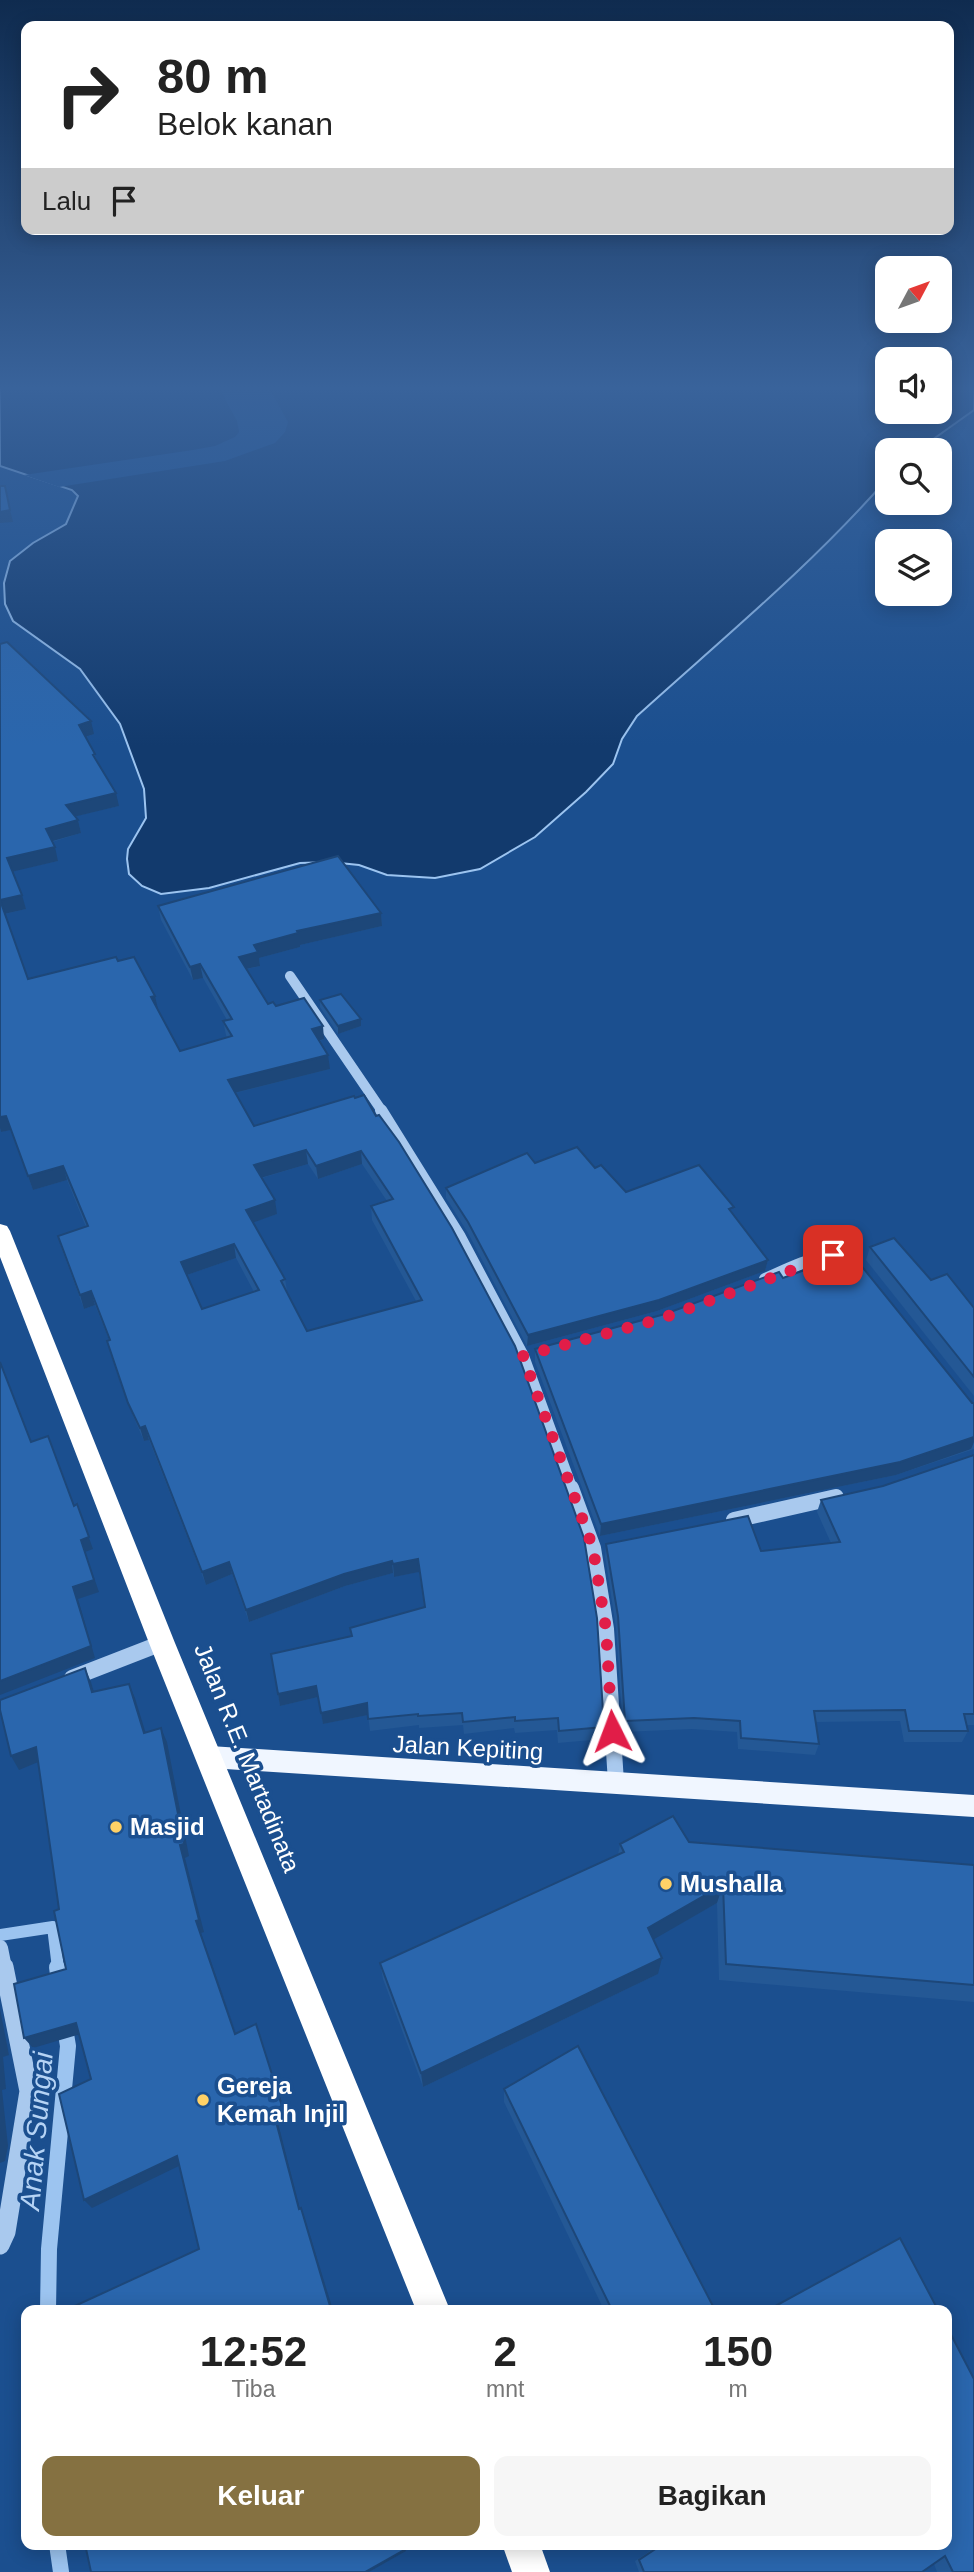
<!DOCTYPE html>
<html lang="id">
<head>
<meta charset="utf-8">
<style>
  :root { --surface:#fff; --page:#f6f6f6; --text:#222; --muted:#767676; --accent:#857141 }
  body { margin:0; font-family:Arial,sans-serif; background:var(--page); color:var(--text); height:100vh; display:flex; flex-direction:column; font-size:26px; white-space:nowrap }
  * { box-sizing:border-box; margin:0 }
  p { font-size:23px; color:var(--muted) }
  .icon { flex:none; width:38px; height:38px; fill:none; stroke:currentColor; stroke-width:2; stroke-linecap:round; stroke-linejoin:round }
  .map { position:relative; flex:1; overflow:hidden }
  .panel { position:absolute; left:21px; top:2305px; width:931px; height:245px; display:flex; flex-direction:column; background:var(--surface); border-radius:14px; box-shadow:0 4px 18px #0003 }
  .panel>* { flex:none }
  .banner { position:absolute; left:21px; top:21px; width:933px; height:214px; border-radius:14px; box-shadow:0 4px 18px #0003; background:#fff; color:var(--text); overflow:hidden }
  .needle { width:46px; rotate:49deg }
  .controls { position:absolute; left:875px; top:256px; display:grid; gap:14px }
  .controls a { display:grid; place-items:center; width:77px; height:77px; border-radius:14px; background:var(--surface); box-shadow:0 4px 18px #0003; font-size:35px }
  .pin { position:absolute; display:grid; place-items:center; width:60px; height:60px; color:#fff; margin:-30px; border-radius:14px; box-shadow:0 4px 10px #0006 }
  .me { position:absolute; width:77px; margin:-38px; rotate:357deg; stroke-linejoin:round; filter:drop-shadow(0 0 5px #0008) }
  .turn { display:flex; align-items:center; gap:24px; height:147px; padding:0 21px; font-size:32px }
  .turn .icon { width:91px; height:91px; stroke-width:2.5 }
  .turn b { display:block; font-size:49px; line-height:60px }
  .then { display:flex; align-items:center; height:66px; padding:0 21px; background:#0003; gap:14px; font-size:26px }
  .eta { display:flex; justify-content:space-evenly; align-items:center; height:119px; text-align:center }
  .eta b { font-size:42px; font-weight:700; line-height:49px }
  .cta { display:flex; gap:14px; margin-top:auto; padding:14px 21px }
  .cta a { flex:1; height:80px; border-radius:14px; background:var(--accent); color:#fff; font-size:28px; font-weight:700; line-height:80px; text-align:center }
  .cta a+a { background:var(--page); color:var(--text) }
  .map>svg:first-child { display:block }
  .water { fill:#123a6d; stroke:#9cc4f0; stroke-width:2 }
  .pier { fill:#1b4f8f }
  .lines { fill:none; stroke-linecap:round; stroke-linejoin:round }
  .stream-far1 { stroke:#9cc4f0; stroke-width:12 }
  .stream { stroke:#9cc4f0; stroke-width:16 }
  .minor-far3 { stroke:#a9c9ee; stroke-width:10 }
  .minor-far2 { stroke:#a9c9ee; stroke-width:12 }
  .minor-far1 { stroke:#a9c9ee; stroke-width:16 }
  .minor { stroke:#a9c9ee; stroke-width:19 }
  .major { fill:#f0f6ff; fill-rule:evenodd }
  .highway { fill:#fff; fill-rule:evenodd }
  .wall { fill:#245895; fill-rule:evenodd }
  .shaded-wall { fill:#1d4779 }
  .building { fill:#2a66ad; stroke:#1d4779; stroke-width:2; fill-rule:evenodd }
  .route { stroke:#e11d48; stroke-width:12; stroke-dasharray:0 21.6 }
  .poi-dot { fill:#ffd166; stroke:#1b4f8f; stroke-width:2.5 }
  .labels { text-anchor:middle; stroke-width:7; stroke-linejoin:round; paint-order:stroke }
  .near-street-label { font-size:24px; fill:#fff; stroke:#1b4f8f }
  .near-poi-label { font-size:24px; font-weight:bold; fill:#fff; stroke:#1b4f8f; text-anchor:start }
  .near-water-label { font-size:28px; font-style:italic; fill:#b5d3f5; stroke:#1b4f8f }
</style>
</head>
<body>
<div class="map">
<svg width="974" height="2572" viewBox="0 0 974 2572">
  <rect width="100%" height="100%" fill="#1b4f8f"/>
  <!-- water -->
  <path class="water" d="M0,386H887V411H940V386H974V410L918,450H887V479C811,566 722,639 637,716L622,739L613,764L586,792L535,837L480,869L435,878L387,875L359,865L330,862L300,863L209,888L161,894L142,886L129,874L127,859L128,849L146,818L144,789L120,724L80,669L13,621L5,604L4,583L10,561L33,543L66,524L78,496L72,490L0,466Z"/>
  <!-- pier -->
  <path class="pier" d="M218,386H268L288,422L285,432L275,443L225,461L59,487L24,475L193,450L215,446L235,437L239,432L237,421Z"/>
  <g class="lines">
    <!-- stream-far1 -->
    <path class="stream-far1" d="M0,1935L53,1927L58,1968"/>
    <!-- stream -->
    <g class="stream">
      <path d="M57,1967L59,1982"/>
      <path d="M48,2310L49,2249L68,2046L65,2028"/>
      <path d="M57,2544L61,2572"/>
    </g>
    <!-- minor-far3 -->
    <path class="minor-far3" d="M290,976L382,1111"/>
    <!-- minor-far2 -->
    <g class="minor-far2">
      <path d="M381,1110L460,1237L523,1356L572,1490"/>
      <path d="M765,1279C794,1267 825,1247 856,1262"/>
    </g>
    <!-- minor-far1 -->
    <g class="minor-far1">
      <path d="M571,1488L593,1548L606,1629L616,1782"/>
      <path d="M734,1520L836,1497"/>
      <path d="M72,1678L162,1643"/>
      <path d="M0,1948L4,1968"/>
    </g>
    <!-- minor -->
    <path class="minor" d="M0,2245L6,2232L29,2091L4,1967"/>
    <!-- major -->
    <path class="major" d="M210,1746L974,1795V1817L210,1768L202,1765L199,1757L202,1749Z"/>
    <!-- highway -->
    <g class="highway">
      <path d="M0,1224L7,1226L10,1231L175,1643L450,2310H416L149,1643L0,1257Z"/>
      <path d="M502,2544H540L550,2572H512Z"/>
    </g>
  </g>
  <!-- wall -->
  <g class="wall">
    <path d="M0,644L94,734L86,737L119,806L76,816L78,820L81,833L52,842L58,861L13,871L26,909L5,914L28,979L118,961L158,1009L180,1051L227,1038L226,1035L223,1021L227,1020L203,978L193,980L161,920L158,906L381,913L382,926L300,945V947L259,958L260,966L247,969L268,1004L276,1006L324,1039L320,1041L330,1069L235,1093L254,1126L354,1096L604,1727L603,1739L558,1743L557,1730L515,1733L514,1728L464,1734L463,1725L419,1728V1725L370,1731L368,1715L323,1724L318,1697L280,1706L278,1694L351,1637L350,1628L424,1607L419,1572L394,1577L393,1573L345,1586L249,1622L232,1574L206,1585L149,1440L144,1441L133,1416L111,1355L107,1341L109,1340L95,1305L84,1309L62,1250L58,1236L86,1227L67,1180L33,1190L11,1130L1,1132L0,1129ZM308,1164L318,1179L362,1164L387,1201L371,1206L372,1220L416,1301L307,1331L287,1291L285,1279L253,1222L277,1214L262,1178ZM236,1258L254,1292L202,1309L187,1275Z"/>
    <path d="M320,1000L361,1026L338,1034L320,1007Z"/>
    <path d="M535,1163L595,1168L626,1192L768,1260L765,1271L657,1311L527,1346L468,1233L446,1198V1188Z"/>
    <path d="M870,1247L931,1280L974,1308V1396L866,1260Z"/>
    <path d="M783,1278L974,1403V1449L896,1475L600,1536L535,1362V1349L665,1314Z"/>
    <path d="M974,1455V1725H966L968,1731L962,1742H904L900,1721L816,1722L819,1744L815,1755L738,1749L737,1732L692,1729L623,1732L616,1628L605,1556L606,1544L761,1551L831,1543L817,1512L821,1500L883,1486Z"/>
    <path d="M689,1842L974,1865V2002L719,1980L717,1903L653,1939L658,1974L423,2087L383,1979L380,1963L618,1855L620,1844Z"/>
    <path d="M504,2089L715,2310H604L504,2102Z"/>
    <path d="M660,2544H947L974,2572H937L934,2564L922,2572H639L635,2561Z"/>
  </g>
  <!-- shaded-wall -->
  <g class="shaded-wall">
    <path d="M10,510L13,522L0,523V512Z"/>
    <path d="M91,721L94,734L82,738L79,725Z"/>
    <path d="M116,793L119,806L69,818L66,805Z"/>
    <path d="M78,820L81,833L49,842L46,829Z"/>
    <path d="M55,847L58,861L11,872L7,858Z"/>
    <path d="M22,895L26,909L4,914L0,900Z"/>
    <path d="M381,913L382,926L300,945V947L259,958L260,966L241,970L239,957L254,945L297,931Z"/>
    <path d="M200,964L203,978L193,980L190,967Z"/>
    <path d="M155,996L158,1009L154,1011L151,997Z"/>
    <path d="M361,1019V1026L338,1034V1026Z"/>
    <path d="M323,1026L324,1039L314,1042L312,1029Z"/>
    <path d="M328,1055L330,1069L230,1094L228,1080Z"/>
    <path d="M6,1116L11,1130L1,1132L0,1128V1117Z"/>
    <path d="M306,1150L308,1164L257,1179L254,1165Z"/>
    <path d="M361,1151L362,1164L318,1179L316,1166Z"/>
    <path d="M63,1166L67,1180L33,1190L28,1176Z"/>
    <path d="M275,1200L277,1214L249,1224L246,1210Z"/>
    <path d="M234,1244L236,1258L184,1276L181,1262Z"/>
    <path d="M768,1260L765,1271L657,1311L527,1346L528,1335Z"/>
    <path d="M91,1291L95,1305L84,1309L80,1295Z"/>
    <path d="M145,1426L149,1440L144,1441L140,1428Z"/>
    <path d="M974,1437V1442L971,1449L896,1475L600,1536L601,1524Z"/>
    <path d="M77,1504L93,1549L85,1552L99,1592L78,1599L95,1658L0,1695V1681L73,1587L81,1540Z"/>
    <path d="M418,1559L419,1572L394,1577L393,1564Z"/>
    <path d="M392,1561L393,1573L345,1586L249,1622L246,1610L344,1574Z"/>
    <path d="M229,1562L232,1574L206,1585L202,1572Z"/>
    <path d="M85,1668L91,1682L98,1706L92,1692Z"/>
    <path d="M129,1684L135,1698L150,1747L144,1733Z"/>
    <path d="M316,1686L318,1697L280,1706L278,1694Z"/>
    <path d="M367,1703L368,1715L323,1724L321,1713Z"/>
    <path d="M161,1728L167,1742L189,1856L185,1858L204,1932L201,1933L240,2044L196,1921L180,1845Z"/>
    <path d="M36,1747L43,1760L19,1770L11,1756Z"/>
    <path d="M723,1885L717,1903L644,1945L648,1928Z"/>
    <path d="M662,1958L658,1974L423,2087L421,2073Z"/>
    <path d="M0,2009L9,2055L3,2057L6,2089L2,2090L8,2146L5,2161L0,2163Z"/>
    <path d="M76,2023L84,2033L33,2048L24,2038Z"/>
    <path d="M256,2024L286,2115L277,2119L302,2217L299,2209L273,2110Z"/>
    <path d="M177,2156L183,2164L92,2208L84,2200Z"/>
    <path d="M301,2208L304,2216L333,2310H327Z"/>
    <path d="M402,2544H404L406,2551L369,2572H365Z"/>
  </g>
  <!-- building -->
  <g class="building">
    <path d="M0,486H5L10,510L0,512Z"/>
    <path d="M7,642L91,721L79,725L95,754L93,755L116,793L66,805L78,820L46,829L55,847L7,858L22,895L0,900L28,979L116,957L118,961L134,957L155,996L151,997L180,1051L232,1036L223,1021L232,1019L200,964L190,967L158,906L338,856L381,913L297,931L298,933L254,945L258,952L239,957L268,1004L273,1002L276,1006L304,998L323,1026L312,1029L328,1055L228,1080L254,1126L354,1096L355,1098L364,1095L376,1116L379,1115L399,1142L452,1228L515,1346L584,1538L597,1618L604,1727L559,1731L558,1718L515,1721V1717L463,1722L462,1713L418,1716V1714L368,1719L367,1703L321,1713L316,1686L278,1694L271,1654L352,1636L350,1628L425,1607L418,1559L393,1564L392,1561L344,1574L246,1610L229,1562L202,1572L145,1426L140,1428L128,1403L107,1341L110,1340L91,1291L80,1295L58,1236L88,1226L63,1166L28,1176L6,1116L0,1117V644ZM306,1150L316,1166L361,1151L393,1199L371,1206L422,1300L307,1331L281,1281L285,1279L246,1210L275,1200L254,1165ZM234,1244L259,1290L202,1309L181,1262Z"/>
    <path d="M341,994L361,1019L338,1026L320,1000Z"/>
    <path d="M577,1147L595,1168L601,1165L626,1192L699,1165L734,1207L729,1209L768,1260L659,1300L528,1335L468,1222L446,1188L527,1153L535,1163Z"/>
    <path d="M894,1238L931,1280L947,1274L974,1308V1377L870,1247Z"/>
    <path d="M851,1253L972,1403H974V1437L900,1462L601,1524L535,1349L665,1314L779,1272L783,1278Z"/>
    <path d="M0,1362L31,1442L48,1436L74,1506L77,1504L89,1537L81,1540L94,1580L73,1587L91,1646L0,1681Z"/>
    <path d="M974,1455V1714H964L968,1731H909L905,1710L814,1711L819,1744L741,1738L740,1721L694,1718L625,1721L618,1616L606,1544L748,1516L761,1551L840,1542L821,1500L883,1486Z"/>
    <path d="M85,1668L92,1692L129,1684L144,1733L161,1728L184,1844L180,1845L199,1920L196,1921L235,2034L256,2024L282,2106L273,2110L299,2209L301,2208L330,2306L326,2308L327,2310H66L199,2249L177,2156L84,2200L59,2094L91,2079L76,2023L24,2038L14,1984L66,1969L54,1911L59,1909L36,1747L11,1756L0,1710V1700Z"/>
    <path d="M673,1816L689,1842L974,1865V1985L726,1964L723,1885L648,1928L662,1958L421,2073L380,1963L624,1852L620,1844Z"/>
    <path d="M578,2046L715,2310H612L504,2089Z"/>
    <path d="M900,2238L938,2310H768Z"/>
    <path d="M947,2327L974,2379V2572H953L945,2556L922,2572H644L639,2560L663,2544H947Z"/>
    <path d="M85,2544H402L404,2550L365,2572H91Z"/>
  </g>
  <!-- sky -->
  <linearGradient id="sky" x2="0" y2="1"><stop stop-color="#0f2b4f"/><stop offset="0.52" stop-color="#39639b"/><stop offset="1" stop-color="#39639b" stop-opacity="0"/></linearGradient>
  <rect width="974" height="746" fill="url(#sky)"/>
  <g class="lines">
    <!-- route -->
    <path class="route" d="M612,1731L606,1629L593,1548L523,1356L660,1319L833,1255"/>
  </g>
  <!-- markers -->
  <g class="poi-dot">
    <circle cx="116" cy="1827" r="7"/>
    <circle cx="666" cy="1884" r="7"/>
    <circle cx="203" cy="2100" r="7"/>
  </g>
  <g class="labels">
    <!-- near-street labels -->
    <g class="near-street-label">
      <text transform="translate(468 1748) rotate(3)" y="8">Jalan Kepiting</text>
      <text transform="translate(247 1758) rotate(68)" y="8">Jalan R.E. Martadinata</text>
    </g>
    <!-- near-poi labels -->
    <g class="near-poi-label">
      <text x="130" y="1835">Masjid</text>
      <text x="680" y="1892">Mushalla</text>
      <text x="217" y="2094">Gereja<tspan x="217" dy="28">Kemah Injil</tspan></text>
    </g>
    <!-- near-water labels -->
    <g class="near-water-label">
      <text transform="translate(36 2131) rotate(-85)" y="10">Anak Sungai</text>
    </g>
  </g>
</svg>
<div class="controls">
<a><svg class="needle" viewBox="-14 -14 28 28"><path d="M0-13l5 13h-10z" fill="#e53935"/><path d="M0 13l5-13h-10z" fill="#767676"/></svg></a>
<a><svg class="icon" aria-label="sound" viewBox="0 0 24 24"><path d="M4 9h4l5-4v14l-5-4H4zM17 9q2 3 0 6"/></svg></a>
<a><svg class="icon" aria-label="search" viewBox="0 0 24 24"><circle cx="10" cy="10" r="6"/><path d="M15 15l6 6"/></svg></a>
<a><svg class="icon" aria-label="layers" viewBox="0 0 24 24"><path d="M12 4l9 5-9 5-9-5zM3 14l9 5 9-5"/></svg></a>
</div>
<div class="pin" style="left:833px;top:1255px;background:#d93025"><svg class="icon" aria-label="arrive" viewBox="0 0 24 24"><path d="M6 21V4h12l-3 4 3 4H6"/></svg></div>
<svg class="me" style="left:612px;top:1731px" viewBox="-20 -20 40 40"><path d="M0-17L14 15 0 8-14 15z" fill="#e11d48" stroke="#fff" stroke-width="4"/></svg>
<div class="banner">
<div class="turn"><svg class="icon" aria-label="right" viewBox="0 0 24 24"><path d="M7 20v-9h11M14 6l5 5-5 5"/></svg><div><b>80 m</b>Belok kanan</div></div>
<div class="then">Lalu<svg class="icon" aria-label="arrive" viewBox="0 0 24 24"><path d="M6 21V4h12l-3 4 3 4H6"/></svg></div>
</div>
<section class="panel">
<div class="eta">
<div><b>12:52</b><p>Tiba</p></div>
<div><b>2</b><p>mnt</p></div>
<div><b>150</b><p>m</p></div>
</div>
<div class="cta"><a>Keluar</a><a>Bagikan</a></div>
</section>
</div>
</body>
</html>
